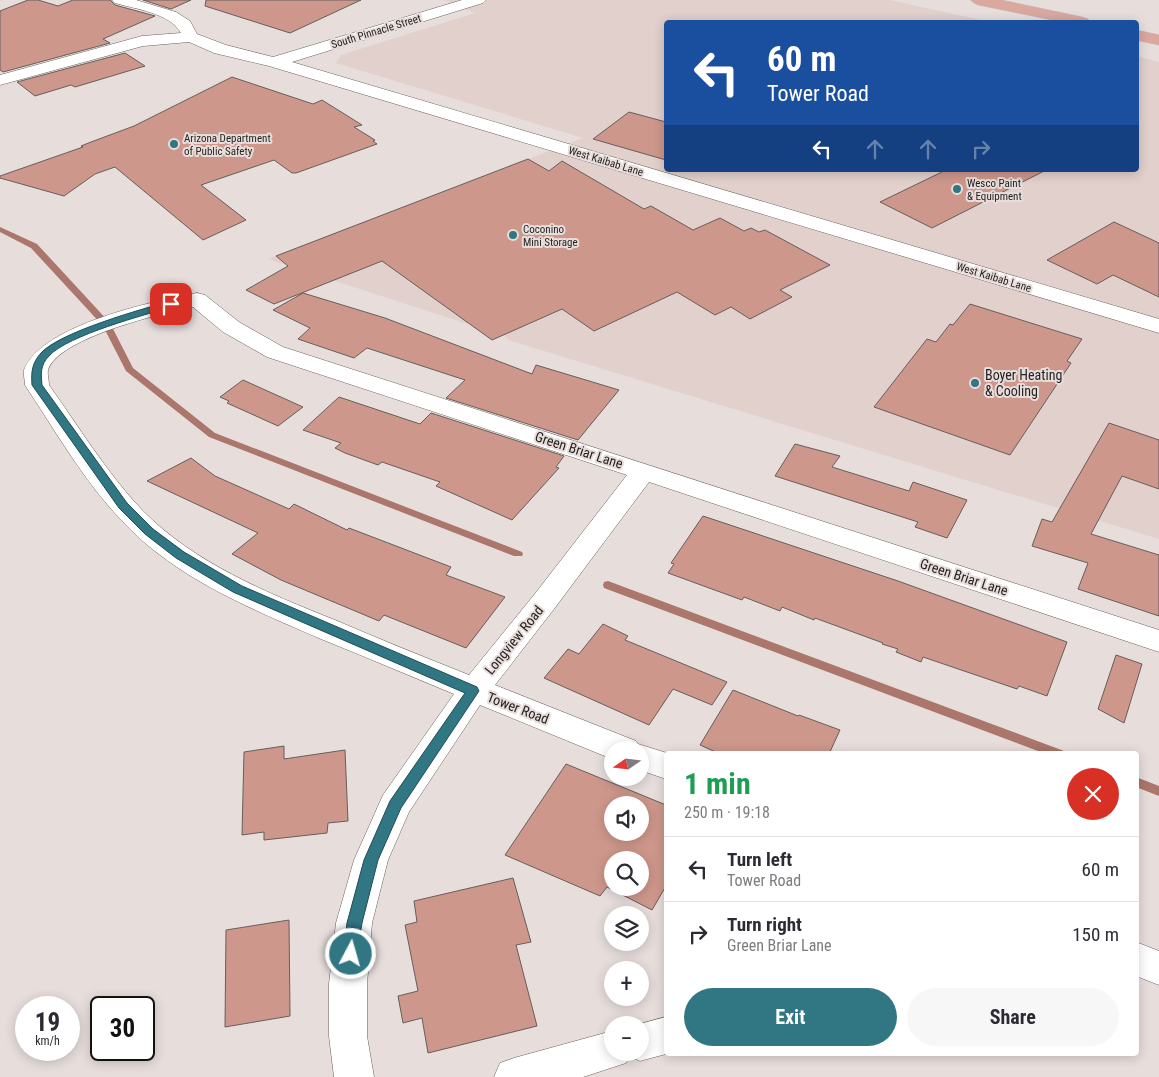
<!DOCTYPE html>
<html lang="en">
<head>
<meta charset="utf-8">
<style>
  :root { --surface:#fff; --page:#f7f7f7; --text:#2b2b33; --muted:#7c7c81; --line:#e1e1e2; --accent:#307683 }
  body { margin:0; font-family:"Roboto Condensed",sans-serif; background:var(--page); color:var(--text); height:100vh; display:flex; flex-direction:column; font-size:19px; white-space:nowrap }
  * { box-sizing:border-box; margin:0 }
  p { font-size:16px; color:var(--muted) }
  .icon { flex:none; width:28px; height:28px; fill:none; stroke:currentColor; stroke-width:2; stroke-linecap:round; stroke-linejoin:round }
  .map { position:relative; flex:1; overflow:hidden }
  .side { position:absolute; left:664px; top:751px; width:475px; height:305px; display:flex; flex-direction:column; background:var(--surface); border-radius:5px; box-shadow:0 2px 12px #0003 }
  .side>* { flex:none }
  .guide { position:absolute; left:664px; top:20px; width:475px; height:152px; border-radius:5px; box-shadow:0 2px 12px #0003; background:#1a4fa0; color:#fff; overflow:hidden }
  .needle { width:32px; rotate:256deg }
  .fabs { position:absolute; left:604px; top:741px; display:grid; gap:10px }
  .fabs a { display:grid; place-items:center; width:45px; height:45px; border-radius:50%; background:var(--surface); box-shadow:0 2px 12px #0003; font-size:25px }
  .speed { position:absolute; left:15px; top:996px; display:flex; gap:10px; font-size:25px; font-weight:700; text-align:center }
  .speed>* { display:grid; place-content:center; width:65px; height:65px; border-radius:50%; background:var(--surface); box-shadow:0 2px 12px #0003; line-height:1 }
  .speed small { font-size:12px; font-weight:400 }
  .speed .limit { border:2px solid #111; border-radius:8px; background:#fff; color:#111 }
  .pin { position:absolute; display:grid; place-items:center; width:42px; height:42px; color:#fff; margin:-21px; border-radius:10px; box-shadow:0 2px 8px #0006 }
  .me { position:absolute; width:55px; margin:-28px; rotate:6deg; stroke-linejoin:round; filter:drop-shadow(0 0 4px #0008) }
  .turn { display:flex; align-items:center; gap:18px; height:105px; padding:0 20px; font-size:22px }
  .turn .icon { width:65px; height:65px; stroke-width:2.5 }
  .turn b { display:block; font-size:35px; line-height:42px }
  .lanes { display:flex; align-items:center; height:48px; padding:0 20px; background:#0003; justify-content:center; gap:25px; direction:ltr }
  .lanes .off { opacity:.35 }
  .round { display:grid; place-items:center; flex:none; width:52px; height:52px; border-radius:26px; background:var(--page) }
  .head { display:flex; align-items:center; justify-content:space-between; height:85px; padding:0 20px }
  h1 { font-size:30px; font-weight:700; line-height:38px; color:#1e9e55 }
  .primary-button { display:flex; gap:10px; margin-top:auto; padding:10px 20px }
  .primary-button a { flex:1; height:58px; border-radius:30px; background:var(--accent); color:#fff; font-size:20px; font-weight:700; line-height:58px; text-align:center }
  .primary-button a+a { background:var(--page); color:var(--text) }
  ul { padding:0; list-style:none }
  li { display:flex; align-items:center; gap:15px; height:65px; padding:0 20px; border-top:1px solid var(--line) }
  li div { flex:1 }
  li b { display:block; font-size:19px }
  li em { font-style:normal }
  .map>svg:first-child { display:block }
  .built { fill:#e1d0cc }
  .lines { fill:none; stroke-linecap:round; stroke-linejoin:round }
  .stream { fill:#ab766b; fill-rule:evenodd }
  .building { fill:#ce978b; stroke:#665e5c; fill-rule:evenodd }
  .minor-casing { stroke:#69615f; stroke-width:1 }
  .primary-casing { stroke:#bebdbd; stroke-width:1 }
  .minor { fill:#fff; fill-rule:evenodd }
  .primary { fill:#daa89e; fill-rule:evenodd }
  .route { fill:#307683; stroke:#1f4d55 }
  .poi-dot { fill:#307683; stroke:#e7dedc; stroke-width:2 }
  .labels { text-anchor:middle; stroke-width:4; stroke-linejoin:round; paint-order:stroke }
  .far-street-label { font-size:11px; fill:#272322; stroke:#e7dedc }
  .far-poi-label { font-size:11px; fill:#272322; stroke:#e7dedc; text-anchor:start }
  .poi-label { font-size:14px; fill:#272322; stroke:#e7dedc; text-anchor:start }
  .street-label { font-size:14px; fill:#272322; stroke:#e7dedc }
</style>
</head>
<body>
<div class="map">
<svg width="1159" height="1077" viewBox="0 0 1159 1077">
  <rect width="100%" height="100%" fill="#e7dedc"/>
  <!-- built -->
  <path class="built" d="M444,0H890L990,22H666V170H1136V56L1159,62V539L508,340L505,336L267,259L583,138L336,63L341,55L475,13Z"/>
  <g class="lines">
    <!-- stream -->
    <g class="stream">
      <path d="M0,227L37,244L110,323L133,368L215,433L522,552L523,554L522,556H514L209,437L126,371L103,326L31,248L0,232Z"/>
      <path d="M608,581L1064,751L1066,754H1046L604,588L603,585L604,582Z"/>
      <path d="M1136,777L1159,786V796L1136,787Z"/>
    </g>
  </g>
  <!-- building -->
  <g class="building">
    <path d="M28,0H38L58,6L73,0H110L115,5L155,16L103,39L110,43L3,72L0,70V11Z"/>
    <path d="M143,0H191L171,9Z"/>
    <path d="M206,0H361L290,33L205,6Z"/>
    <path d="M125,53L145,66L75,87L71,85L35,96L17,82Z"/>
    <path d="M232,77L313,104L322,100L362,125L354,127L375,140L373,141L377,144L296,173H292L274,160L201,185L246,220L203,240L115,167L95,174L64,196L0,178V176L83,147L81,146L91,142L134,126Z"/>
    <path d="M629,112L666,122V160L593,139Z"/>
    <path d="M528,159L549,171L562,161L644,209L651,206L693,230L720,218L744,231L751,228L759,232L765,230L830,265L780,290L792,297L750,319L731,307L715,315L677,292L594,331L562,309L492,340L382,261L274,304L246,290L288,266L276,256Z"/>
    <path d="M946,170H1046L932,228L880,202Z"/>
    <path d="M1114,222L1159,243V297L1113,275L1097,284L1047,260Z"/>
    <path d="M303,293L385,318L532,374L536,365L619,390L578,440L446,398L465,380L367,348L354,358L298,339L310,328L273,310Z"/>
    <path d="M970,304L1082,339L1067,361L1071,363L1010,455L874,407L927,339L936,342L950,324L953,325Z"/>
    <path d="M243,380L303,407L278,426L227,403L229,401L220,397Z"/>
    <path d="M339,397L420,424L431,413L564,456L556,467L559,468L512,520L436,486L440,482L382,462L378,465L345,453L335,448L341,443L303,430Z"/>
    <path d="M1109,423L1159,440V489L1122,476L1091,534L1159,555V616L1078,589L1088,563L1032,546L1042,519L1052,522Z"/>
    <path d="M795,444L840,456L832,467L909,491L913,482L967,500L966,502L947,538L915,527L918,522L775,476Z"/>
    <path d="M191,458L215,476L289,509L294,504L347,530L349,528L451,567L446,575L505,597L466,648L384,615L379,621L281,580L232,554L258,533L147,481Z"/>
    <path d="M703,516L898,581L1067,642L1047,696L1019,686L1017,689L923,657L921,662L896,652L898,649L882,644L883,643L815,618L814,620L782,607L780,611L744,597L742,600L668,573L674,564L671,563Z"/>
    <path d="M603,624L628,636L625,640L727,682L712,705L673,689L649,725L544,678L568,649L579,654Z"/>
    <path d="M1116,655L1142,664L1124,723L1098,709Z"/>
    <path d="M733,690L798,716L799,715L840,730L829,754H720L700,745Z"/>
    <path d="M284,746V759L345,750L348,821L328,823L327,833L264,840V832L242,835L244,752Z"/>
    <path d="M566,764L666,805V886L652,910L607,887L600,896L505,855ZM612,805H640V832H612ZM612,860H640V888H612Z"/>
    <path d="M513,878L531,942L516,945L537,1026L428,1053L422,1018L403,1023L398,996L418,991L405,925L417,922L414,901Z"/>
    <path d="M289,920L290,1016L225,1027L226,930Z"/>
  </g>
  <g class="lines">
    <!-- minor casing -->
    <g class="minor-casing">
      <g id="minor">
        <path d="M112,0H136L176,12L190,21L197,34L226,45L273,57L462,0H486L483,3L292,62L1159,319V333L269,66L214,53L189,42L143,46L0,85V75L142,36L181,33C170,13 135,9 115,3Z"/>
        <path d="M197,293L205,295L239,322L283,347L1159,630V652L649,482L554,609L495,685L636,741L638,744L670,754H666V779L640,770V750H612V759L480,705L409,812L388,860L372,923L367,984V1036L374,1077H334L329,1036V984L336,923L354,860L383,795L454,694C410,676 366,657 321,639C252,609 177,579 124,523C85,483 56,432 25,385C25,380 23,374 24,370C41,325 154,301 197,293ZM193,307L223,332L267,357L627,475L534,595L469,675C424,657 379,639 335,620C267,593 194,563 142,510C106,472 79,427 49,385C49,380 47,374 48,370C58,338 162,313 193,307Z"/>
        <path d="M1136,942L1159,951V985L1136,976Z"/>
        <path d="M666,1017V1054L640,1061L629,1056L626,1063L583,1077H494L500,1063L514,1058L612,1031V1052H640V1025H636Z"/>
      </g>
    </g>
    <!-- primary casing -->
    <g class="primary-casing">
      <g id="primary">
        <path d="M971,0H1001L1082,17L1088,19L1090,22H1062L979,5L974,3Z"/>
        <path d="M1136,30L1159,35V45L1136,40Z"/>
      </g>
    </g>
    <!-- minor -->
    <use href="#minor" class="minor"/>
    <!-- primary -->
    <use href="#primary" class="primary"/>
  </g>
  <!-- route -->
  <path class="route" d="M171,301L176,304L174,306C145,315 68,335 49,356C40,365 41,374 42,385L127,503L153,529L184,552L242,586L477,687L479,691L401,808L378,860L362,923L356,959L351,961L346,959L343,954L347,923L364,860L390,801L465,693L233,592L176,558L145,534L119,508L32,385C31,372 32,363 41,353C60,332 142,309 171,301Z"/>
  <!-- markers -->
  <g class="poi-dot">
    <circle cx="174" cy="144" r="5"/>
    <circle cx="957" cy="189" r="5"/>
    <circle cx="513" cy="235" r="5"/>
    <circle cx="975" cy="383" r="5"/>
  </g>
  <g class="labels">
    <!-- far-street labels -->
    <g class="far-street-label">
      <text transform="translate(376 31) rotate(-17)" y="4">South Pinnacle Street</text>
      <text transform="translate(606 161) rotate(17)" y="4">West Kaibab Lane</text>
      <text transform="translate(994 277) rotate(17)" y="4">West Kaibab Lane</text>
    </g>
    <!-- far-poi labels -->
    <g class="far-poi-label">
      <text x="184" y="142">Arizona Department<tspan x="184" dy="13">of Public Safety</tspan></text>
      <text x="967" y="187">Wesco Paint<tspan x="967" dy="13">&amp; Equipment</tspan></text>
      <text x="523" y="233">Coconino<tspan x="523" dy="13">Mini Storage</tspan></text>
    </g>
    <!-- poi labels -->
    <g class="poi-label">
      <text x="985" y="380">Boyer Heating<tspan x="985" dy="16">&amp; Cooling</tspan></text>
    </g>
    <!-- street labels -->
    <g class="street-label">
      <text transform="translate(579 450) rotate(18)" y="5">Green Briar Lane</text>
      <text transform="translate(964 577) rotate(18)" y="5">Green Briar Lane</text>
      <text transform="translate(514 640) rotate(-51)" y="5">Longview Road</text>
      <text transform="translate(518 708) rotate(21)" y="5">Tower Road</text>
    </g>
  </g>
</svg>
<div class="fabs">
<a><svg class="needle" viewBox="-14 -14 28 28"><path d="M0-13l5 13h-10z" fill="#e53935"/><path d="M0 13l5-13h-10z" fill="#7c7c81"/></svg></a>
<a><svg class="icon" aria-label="sound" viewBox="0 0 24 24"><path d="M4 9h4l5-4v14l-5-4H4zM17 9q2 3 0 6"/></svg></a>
<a><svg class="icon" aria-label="search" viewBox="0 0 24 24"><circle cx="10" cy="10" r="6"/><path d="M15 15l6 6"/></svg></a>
<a><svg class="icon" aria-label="layers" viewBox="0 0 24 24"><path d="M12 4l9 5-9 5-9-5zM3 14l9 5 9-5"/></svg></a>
<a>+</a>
<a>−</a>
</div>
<div class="speed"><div>19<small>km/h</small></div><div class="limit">30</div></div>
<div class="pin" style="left:171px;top:304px;background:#d93025"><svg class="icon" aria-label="arrive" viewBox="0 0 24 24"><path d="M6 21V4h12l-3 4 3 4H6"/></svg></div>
<svg class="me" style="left:351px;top:954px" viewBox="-20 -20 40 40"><circle r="17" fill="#307683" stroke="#fff" stroke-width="3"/><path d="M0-11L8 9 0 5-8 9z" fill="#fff"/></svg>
<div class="guide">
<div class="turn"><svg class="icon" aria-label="left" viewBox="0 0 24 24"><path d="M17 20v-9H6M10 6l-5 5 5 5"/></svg><div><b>60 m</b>Tower Road</div></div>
<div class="lanes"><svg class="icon" aria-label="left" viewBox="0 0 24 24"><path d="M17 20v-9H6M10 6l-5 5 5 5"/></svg><svg class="icon off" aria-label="ahead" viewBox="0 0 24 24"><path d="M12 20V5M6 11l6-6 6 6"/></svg><svg class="icon off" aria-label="ahead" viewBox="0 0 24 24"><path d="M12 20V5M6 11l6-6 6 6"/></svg><svg class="icon off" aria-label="right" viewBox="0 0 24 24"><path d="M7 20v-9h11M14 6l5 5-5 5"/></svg></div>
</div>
<section class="side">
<div class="head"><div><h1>1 min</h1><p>250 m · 19:18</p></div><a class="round" style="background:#d93025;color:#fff"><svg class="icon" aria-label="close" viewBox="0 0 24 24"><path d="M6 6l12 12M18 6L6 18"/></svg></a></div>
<ul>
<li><svg class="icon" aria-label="left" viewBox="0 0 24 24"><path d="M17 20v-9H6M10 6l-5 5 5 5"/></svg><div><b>Turn left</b><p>Tower Road</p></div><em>60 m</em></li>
<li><svg class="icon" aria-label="right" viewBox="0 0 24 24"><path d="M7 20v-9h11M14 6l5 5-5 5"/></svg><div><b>Turn right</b><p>Green Briar Lane</p></div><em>150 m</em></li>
</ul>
<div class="primary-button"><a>Exit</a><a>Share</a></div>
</section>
</div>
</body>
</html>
